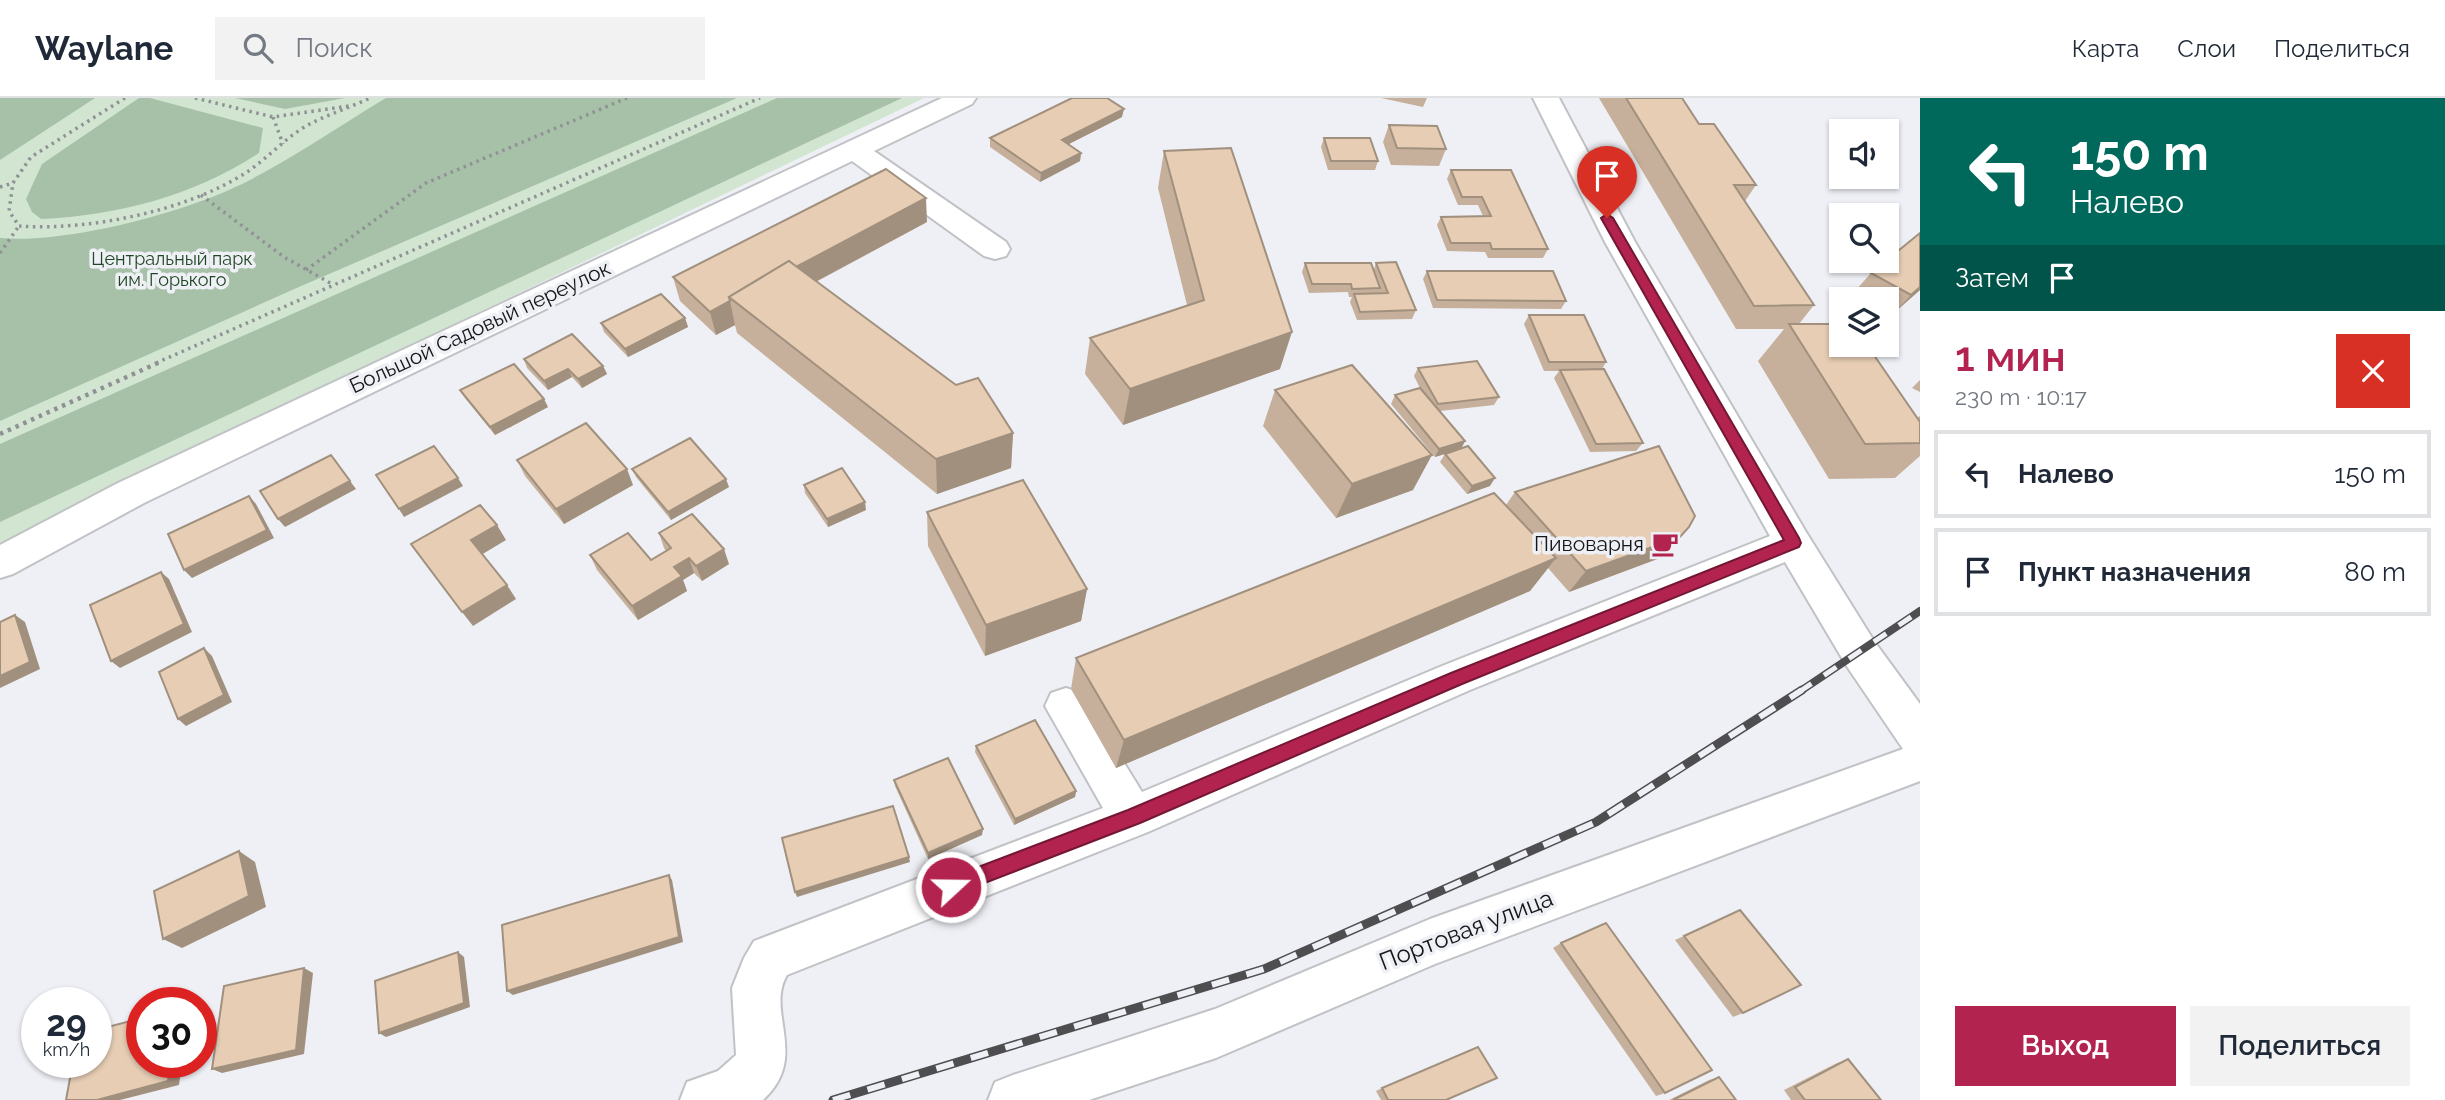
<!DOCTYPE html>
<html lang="ru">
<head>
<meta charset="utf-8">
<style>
  :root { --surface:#fff; --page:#f2f2f3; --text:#1f2937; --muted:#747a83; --line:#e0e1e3; --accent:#b32350 }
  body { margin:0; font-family:Raleway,sans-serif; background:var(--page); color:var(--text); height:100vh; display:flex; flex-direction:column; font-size:26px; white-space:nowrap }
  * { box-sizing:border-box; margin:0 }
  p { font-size:23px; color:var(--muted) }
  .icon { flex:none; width:38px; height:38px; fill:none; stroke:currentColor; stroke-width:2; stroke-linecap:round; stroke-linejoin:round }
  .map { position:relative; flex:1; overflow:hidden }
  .panel { display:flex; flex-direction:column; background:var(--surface); width:525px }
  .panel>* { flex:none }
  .guide { background:#00695c; color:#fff; overflow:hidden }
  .tools { position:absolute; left:1829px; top:21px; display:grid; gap:14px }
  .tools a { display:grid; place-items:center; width:70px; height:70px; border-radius:0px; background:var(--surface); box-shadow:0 2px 5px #0004; font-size:35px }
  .speed { position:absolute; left:21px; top:889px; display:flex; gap:14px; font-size:35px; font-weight:700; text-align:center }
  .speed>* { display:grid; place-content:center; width:91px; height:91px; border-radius:50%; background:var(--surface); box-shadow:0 2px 5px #0004; line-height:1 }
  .speed small { font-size:18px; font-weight:400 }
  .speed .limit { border:10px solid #d22; background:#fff; color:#111 }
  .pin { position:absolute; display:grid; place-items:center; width:60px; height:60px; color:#fff; margin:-72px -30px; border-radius:50% 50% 50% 0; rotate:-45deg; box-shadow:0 0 7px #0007 }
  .pin .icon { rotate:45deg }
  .me { position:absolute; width:77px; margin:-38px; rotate:69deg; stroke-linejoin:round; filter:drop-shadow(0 0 5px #0008) }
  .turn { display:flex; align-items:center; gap:24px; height:147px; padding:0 35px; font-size:32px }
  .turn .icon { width:91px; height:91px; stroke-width:2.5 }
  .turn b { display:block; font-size:49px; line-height:60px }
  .then { display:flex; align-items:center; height:66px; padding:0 35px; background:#0003; gap:14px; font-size:26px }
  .round { display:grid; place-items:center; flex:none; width:74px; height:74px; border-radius:0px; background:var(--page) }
  .head { display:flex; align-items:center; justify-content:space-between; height:119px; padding:0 35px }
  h1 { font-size:42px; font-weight:600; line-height:52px; color:var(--accent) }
  .primary-button { display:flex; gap:14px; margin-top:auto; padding:14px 35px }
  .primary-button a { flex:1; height:80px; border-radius:0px; background:var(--accent); color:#fff; font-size:28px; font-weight:600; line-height:80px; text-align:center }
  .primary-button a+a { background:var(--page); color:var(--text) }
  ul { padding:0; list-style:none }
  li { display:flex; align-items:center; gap:21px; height:88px; margin:0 14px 10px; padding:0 21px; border:4px solid var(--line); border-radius:0px }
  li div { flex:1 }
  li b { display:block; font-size:26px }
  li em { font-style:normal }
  header { display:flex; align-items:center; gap:42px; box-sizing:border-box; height:98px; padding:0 35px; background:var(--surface); border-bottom:2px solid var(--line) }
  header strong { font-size:33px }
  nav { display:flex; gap:38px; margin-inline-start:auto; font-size:24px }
  .search { width:490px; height:63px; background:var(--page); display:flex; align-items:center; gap:18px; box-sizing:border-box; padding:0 24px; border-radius:0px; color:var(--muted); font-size:26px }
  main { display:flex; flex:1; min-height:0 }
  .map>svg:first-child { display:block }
  .green { fill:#d1e5d1 }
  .forest { fill:#a7c1a8 }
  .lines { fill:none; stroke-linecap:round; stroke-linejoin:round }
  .minor-casing { stroke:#c0c2c6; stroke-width:4 }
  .path-far1 { stroke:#909195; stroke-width:3.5; stroke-dasharray:2.5 4.5; stroke-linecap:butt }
  .path { stroke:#909195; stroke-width:4.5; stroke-dasharray:3.5 5; stroke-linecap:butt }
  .minor { fill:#fff; fill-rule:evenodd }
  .rail-far1-casing { stroke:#4e4e51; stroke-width:8 }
  .rail-casing { stroke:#4e4e51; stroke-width:9 }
  .rail-far1 { stroke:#eef0f5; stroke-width:5; stroke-dasharray:15; stroke-linecap:butt }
  .rail { stroke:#eef0f5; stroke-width:6; stroke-dasharray:18; stroke-linecap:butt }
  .wall { fill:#c6b09b }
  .shaded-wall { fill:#a1907e }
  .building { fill:#e6cdb4; stroke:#a1907e; stroke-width:2 }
  .route { fill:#b32350; stroke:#741734; stroke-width:2 }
  .labels { text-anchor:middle; stroke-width:7; stroke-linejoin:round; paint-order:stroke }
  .far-park-label { font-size:18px; fill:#204724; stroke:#eef0f5 }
  .street-label { font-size:21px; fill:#161618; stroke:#eef0f5 }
  .poi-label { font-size:21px; fill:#161618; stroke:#eef0f5; text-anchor:end }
  .near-street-label { font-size:24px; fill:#161618; stroke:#eef0f5 }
</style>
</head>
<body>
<header>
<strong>Waylane</strong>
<div class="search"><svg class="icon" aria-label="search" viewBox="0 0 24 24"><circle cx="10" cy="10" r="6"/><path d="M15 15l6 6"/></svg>Поиск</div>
<nav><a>Карта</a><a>Слои</a><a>Поделиться</a></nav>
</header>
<main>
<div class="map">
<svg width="1920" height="1002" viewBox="0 0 1920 1002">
  <rect width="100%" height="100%" fill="#eef0f5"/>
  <!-- green -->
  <path class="green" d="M0,0H924L0,445Z"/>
  <!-- forest -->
  <g class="forest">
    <path d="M0,0H95L0,62Z"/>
    <path d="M139,0H150L263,30L259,55C193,98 119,117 41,121L32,114L26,101L42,66Z"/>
    <path d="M235,0H345L285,11Z"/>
    <path d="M386,0H737L292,192L0,323V140C68,146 188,114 248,83C296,58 341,27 386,0Z"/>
    <path d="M777,0H902L0,424V346Z"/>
  </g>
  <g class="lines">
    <!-- minor casing -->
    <g class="minor-casing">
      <g id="minor">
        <path d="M942,0H976L972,6L874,53L1006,144L1010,151L1006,158L995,161L984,158L852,63L144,405L13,476L0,480V447L118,385Z"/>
        <path d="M1533,0H1559L1635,144L1806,434L1874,543L1920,606V683L1435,866L1216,960L1089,1002H988L995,984L1013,977L1215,911L1430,821L1903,651L1846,567L1785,464L1470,592L1148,734L787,877C765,914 810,959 763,1002H680L687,984L718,973L736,957L732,890L744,860L754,843L1103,710L1045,608L1051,595L1066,590L1081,595L1142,694L1442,568L1770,438L1605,144Z"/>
      </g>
    </g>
    <!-- path-far1 -->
    <g class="path-far1">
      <path d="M125,0L31,59L13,85L9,113L19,128C89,133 187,113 247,74C268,60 284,41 306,28C326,17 349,10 370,0"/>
      <path d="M195,0L273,19L349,8"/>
      <path d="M273,19L283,46"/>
      <path d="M0,89L13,85"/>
      <path d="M201,97L284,159L332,186"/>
      <path d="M0,155L19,128"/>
      <path d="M306,172L426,85L627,0"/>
      <path d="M156,265L760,0"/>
    </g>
    <!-- path -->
    <path class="path" d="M0,336L160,264"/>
    <!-- minor -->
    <use href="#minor" class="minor"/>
    <!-- rail-far1 casing -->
    <g class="rail-far1-casing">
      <path id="rail-far1" d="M1799,594L1920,513"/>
    </g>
    <!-- rail casing -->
    <g class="rail-casing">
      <path id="rail" d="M833,1002L1264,871L1596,724L1802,592"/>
    </g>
    <!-- rail-far1 -->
    <use href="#rail-far1" class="rail-far1"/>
    <!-- rail -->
    <use href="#rail" class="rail"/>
  </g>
  <!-- wall -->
  <g class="wall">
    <path d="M1381,0H1427L1423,9Z"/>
    <path d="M1599,0H1682L1699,26L1756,87L1745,103L1814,207L1799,226L1917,320L1920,318V358L1895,380L1829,381L1758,263L1784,231H1736Z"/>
    <path d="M1122,19L1069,46L1081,55L1080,63L1040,84L990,49V40Z"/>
    <path d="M1389,27L1446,51L1439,68L1391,67L1383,44Z"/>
    <path d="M1324,40L1378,63L1375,72H1328L1321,49Z"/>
    <path d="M1164,53L1280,271L1123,327L1085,276L1090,240L1187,207L1158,90Z"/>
    <path d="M1451,72L1548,151L1543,160H1488L1485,154L1447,153L1437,127L1441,119L1483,118L1478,107H1458L1447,81Z"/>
    <path d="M927,124L816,184L956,287L1013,335L1011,370L937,396L737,235L735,227L716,237L680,203L673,179Z"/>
    <path d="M1305,165L1374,171L1376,165L1416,212L1412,221L1357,222L1350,204L1352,199H1349L1348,194L1309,195L1302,174Z"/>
    <path d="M1427,173L1566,203L1561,211L1433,210L1423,181Z"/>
    <path d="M1871,175L1920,192L1896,213L1886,208V201H1873L1856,192Z"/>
    <path d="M1529,217L1606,264L1602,271L1643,345L1636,353L1590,354L1554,280L1559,273H1544L1524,226Z"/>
    <path d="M685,220L688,229L628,259L604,234L601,225Z"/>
    <path d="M524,261L603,268L607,276L582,290L572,279L548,292L527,270Z"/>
    <path d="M1418,270L1499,299L1494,307L1440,313L1465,343L1461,350L1490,388L1467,396L1440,364L1445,356L1435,359L1391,306L1395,297L1420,290L1414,278Z"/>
    <path d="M1920,282V294L1912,290Z"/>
    <path d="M460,292L548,309L495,337L465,300Z"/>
    <path d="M1275,292L1413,392L1336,420L1263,328Z"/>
    <path d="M517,362L633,387L564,426L525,378Z"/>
    <path d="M632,371L729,389L671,422L636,379Z"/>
    <path d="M804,387L866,412L828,429L805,395Z"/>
    <path d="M1515,394L1660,460L1569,494L1548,470L1530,493L1116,670L1071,591L1076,560L1506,407Z"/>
    <path d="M927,414L1087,491L1081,523L985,558L928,448Z"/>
    <path d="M659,435L729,466L702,483L694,475L683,482L687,493L638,522L597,472L590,457L651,462L666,453L664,450Z"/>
    <path d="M976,648L1076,693L1075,699L1014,727L975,654Z"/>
    <path d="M894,682L982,737L928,761L895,688Z"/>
    <path d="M1684,838L1743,915L1733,919L1675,842Z"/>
    <path d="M1561,845L1665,995L1656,998L1553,850Z"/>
    <path d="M1848,961L1881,1002H1791L1784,992L1837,965Z"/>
    <path d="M1719,979L1736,1002H1669L1709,982Z"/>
    <path d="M1382,990L1446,1002H1381L1376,993Z"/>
  </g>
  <!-- shaded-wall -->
  <g class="shaded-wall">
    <path d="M1124,11L1122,19L1061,50L1062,42Z"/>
    <path d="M1081,55L1080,63L1040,84L1041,75Z"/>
    <path d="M926,100L927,124L753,217L733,202Z"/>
    <path d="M1920,189V192L1896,213L1911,197Z"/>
    <path d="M730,203L735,227L716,237L710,214Z"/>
    <path d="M685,220L688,229L628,259L625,251Z"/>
    <path d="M1292,234L1280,271L1123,327L1130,291Z"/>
    <path d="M603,268L607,276L582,290L578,281Z"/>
    <path d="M568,271L572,279L548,292L544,283Z"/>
    <path d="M544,301L548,309L495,337L490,329Z"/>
    <path d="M1013,335L1011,370L937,396L936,361Z"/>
    <path d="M1465,343L1461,351L1435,359L1439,351Z"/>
    <path d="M1432,357L1413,392L1336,420L1352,386Z"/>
    <path d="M627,371L633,387L564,426L556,411Z"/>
    <path d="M458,380L463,388L404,419L399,411Z"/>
    <path d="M1495,380L1490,388L1467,396L1472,388Z"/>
    <path d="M726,381L729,389L671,422L668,414Z"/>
    <path d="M350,383L356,391L285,429L278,421Z"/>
    <path d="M249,398L256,406L274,440L192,480L184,472Z"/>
    <path d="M865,404L866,412L828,429L827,421Z"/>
    <path d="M497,427L506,442L481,457L471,442Z"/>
    <path d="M1680,439L1660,460L1569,494L1586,473Z"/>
    <path d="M724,451L729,466L702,483L696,468Z"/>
    <path d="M689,460L694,475L683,482L687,493L638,522L632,508L674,469Z"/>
    <path d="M1556,460L1530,493L1116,670L1124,642Z"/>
    <path d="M161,474L169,481L192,534L120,570L111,563Z"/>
    <path d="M507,487L516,501L473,528L462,514Z"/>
    <path d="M1087,491L1081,523L985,558L986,527Z"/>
    <path d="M15,517L25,524L40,571L0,590V578Z"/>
    <path d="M204,550L212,558L232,604L186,628L178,621Z"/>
    <path d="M1076,693L1075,699L1014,727L1015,721Z"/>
    <path d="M983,731L982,737L928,761V755Z"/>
    <path d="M239,753L255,764L266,809L182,850L163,841Z"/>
    <path d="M909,759L910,764L797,799L795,794Z"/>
    <path d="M669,777L672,782L683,844L513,897L507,893Z"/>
    <path d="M458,854L464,859L470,909L386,939L379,935Z"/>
    <path d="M304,870L313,875L304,956L222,975L212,971Z"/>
    <path d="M171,964H182L179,987L120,1002H97Z"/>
  </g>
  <!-- building -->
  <g class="building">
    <path d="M1072,0H1107L1124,11L1062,42L1081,55L1041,75L990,40Z"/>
    <path d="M1626,0H1682L1699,26H1714L1756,87H1734L1814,207L1754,208Z"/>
    <path d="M1389,27L1437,28L1446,51L1397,50Z"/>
    <path d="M1324,40H1370L1378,63H1331Z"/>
    <path d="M1231,50L1292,234L1130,291L1090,240L1204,202L1164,53Z"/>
    <path d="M886,71L926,100L796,169L789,163L729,199L730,203L710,214L673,179Z"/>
    <path d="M1451,72H1511L1548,151H1492L1490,145H1451L1441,119L1491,118L1482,99H1462Z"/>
    <path d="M1920,135V189L1911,197L1871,175Z"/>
    <path d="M789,163L956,287L978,280L1013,335L936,361L729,199Z"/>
    <path d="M1396,164L1416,212L1360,214L1354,196L1388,195L1376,165Z"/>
    <path d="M1305,165H1371L1380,190L1352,191L1351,186H1312Z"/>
    <path d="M1427,173H1553L1566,203L1437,202Z"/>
    <path d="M661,196L685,220L625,251L601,225Z"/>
    <path d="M1529,217H1584L1606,264H1549Z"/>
    <path d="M1789,226H1841V247H1867L1920,324V345L1865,346Z"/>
    <path d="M572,236L603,268L578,281L568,271L544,283L524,261Z"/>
    <path d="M1477,263L1499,299L1438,306L1418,270Z"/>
    <path d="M514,266L544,301L490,329L460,292Z"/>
    <path d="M1352,267L1432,357L1352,386L1275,292Z"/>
    <path d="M1604,271L1643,345L1596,346L1560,272Z"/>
    <path d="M1420,290L1465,343L1439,351L1395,297Z"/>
    <path d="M586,325L627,371L556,411L517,362Z"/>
    <path d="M690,340L726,381L668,414L632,371Z"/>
    <path d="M434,348L458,380L399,411L376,377Z"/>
    <path d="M1468,348L1495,380L1472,388L1445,356Z"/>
    <path d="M1659,348L1695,418L1689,429L1680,439L1586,473L1515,394Z"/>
    <path d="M331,357L350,383L278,421L260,393Z"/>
    <path d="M842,370L865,404L827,421L804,387Z"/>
    <path d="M1023,382L1087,491L986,527L927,414Z"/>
    <path d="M1494,395L1556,460L1124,642L1076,560Z"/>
    <path d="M249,398L267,432L184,472L168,436Z"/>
    <path d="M480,407L497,427L471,442L507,487L462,514L411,446Z"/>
    <path d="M692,416L724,451L696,468L689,460L674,469L682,478L632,508L590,457L628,435L651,462L671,450L659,435Z"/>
    <path d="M161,474L184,526L111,563L90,507Z"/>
    <path d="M15,517L30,564L0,578V524Z"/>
    <path d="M204,550L224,597L178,621L159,574Z"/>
    <path d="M1035,622L1076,693L1015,721L976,648Z"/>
    <path d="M948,660L983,731L928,755L894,682Z"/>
    <path d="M893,708L909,759L795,794L782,740Z"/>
    <path d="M239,753L249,798L163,841L154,793Z"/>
    <path d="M669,777L679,839L507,893L502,827Z"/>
    <path d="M1740,812L1801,887L1743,915L1684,838Z"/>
    <path d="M1606,825L1712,972L1665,995L1561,845Z"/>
    <path d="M458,854L464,905L379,935L375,883Z"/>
    <path d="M304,870L296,952L212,971L224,888Z"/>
    <path d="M142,920V964H171L168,983L97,1002H66L73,964H96V932Z"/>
    <path d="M1478,949L1497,980L1446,1002H1388L1382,990Z"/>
    <path d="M1848,961L1881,1002H1805L1795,989Z"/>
    <path d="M1719,979L1736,1002H1673Z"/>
  </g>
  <!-- route -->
  <path class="route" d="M1607,116L1613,120L1799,440L1801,445L1799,449L1462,586L1140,725L951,798L944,795L942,789L944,782L1128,712L1451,575L1784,442L1601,120Z"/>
  <!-- icons -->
  <defs>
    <g id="cafe-bare" transform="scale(2.1)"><path d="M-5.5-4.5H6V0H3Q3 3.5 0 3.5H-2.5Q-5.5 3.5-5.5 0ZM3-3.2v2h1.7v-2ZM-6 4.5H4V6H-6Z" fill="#b32350" stroke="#eef0f5" stroke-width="2.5" paint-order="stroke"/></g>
  </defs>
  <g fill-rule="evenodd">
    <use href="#cafe-bare" x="1665" y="446"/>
  </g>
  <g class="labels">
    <!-- far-park labels -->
    <g class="far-park-label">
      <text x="172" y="167">Центральный парк<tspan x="172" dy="21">им. Горького</tspan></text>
    </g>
    <!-- street labels -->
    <g class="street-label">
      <text transform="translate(480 229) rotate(-25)" y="7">Большой Садовый переулок</text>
    </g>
    <!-- poi labels -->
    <g class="poi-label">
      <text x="1644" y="453">Пивоварня</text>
    </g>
    <!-- near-street labels -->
    <g class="near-street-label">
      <text transform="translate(1466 832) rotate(-21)" y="8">Портовая улица</text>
    </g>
  </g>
</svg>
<div class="tools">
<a><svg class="icon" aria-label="sound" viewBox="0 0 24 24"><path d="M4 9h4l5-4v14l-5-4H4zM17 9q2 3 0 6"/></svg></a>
<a><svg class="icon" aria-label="search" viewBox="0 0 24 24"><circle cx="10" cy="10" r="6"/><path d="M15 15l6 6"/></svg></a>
<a><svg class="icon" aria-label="layers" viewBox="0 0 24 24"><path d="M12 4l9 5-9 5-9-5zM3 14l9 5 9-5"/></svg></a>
</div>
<div class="speed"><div>29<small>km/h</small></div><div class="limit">30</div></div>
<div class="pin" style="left:1607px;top:120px;background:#d93025"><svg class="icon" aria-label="arrive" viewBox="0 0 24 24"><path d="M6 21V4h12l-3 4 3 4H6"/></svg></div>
<svg class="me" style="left:951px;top:789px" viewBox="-20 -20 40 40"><circle r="17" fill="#b32350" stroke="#fff" stroke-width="3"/><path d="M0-11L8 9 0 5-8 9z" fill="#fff"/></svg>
</div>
<section class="panel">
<div class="guide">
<div class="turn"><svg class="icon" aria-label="left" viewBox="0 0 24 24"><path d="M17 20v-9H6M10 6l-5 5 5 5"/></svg><div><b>150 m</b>Налево</div></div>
<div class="then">Затем<svg class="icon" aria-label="arrive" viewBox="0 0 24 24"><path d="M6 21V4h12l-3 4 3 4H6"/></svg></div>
</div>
<div class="head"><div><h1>1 мин</h1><p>230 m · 10:17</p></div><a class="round" style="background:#d93025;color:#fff"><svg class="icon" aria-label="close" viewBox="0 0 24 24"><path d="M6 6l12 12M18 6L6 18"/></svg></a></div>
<ul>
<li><svg class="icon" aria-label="left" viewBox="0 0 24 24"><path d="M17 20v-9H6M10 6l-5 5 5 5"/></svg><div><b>Налево</b></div><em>150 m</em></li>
<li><svg class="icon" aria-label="arrive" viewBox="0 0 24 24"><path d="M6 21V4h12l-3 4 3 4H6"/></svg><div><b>Пункт назначения</b></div><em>80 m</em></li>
</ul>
<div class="primary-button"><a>Выход</a><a>Поделиться</a></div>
</section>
</main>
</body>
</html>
